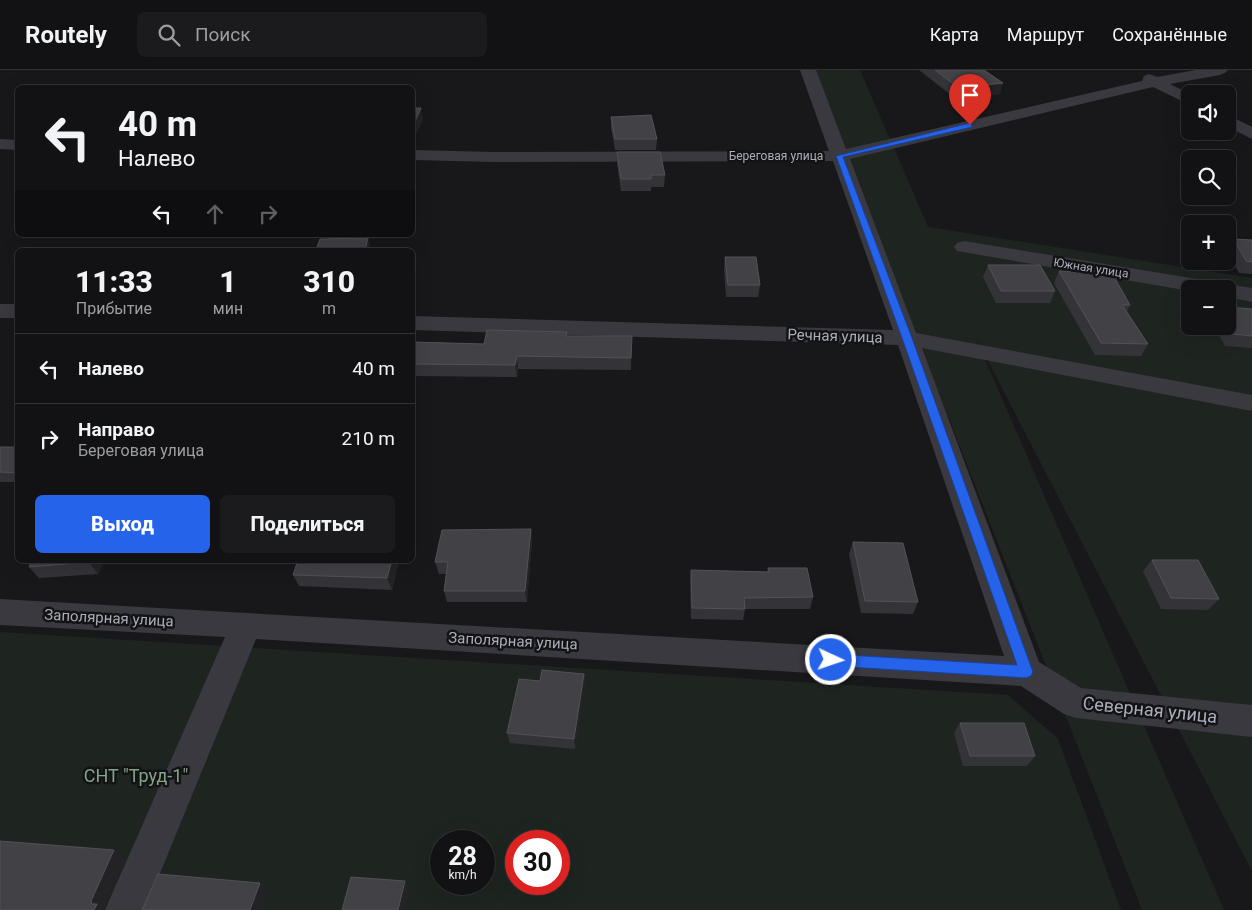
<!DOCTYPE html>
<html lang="ru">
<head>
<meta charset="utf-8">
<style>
  :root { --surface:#121214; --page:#1b1b1d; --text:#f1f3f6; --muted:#9c9ea0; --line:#313234; --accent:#2563eb }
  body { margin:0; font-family:Roboto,sans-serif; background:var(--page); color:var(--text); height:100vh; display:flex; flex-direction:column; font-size:19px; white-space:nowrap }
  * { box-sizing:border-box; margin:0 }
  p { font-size:16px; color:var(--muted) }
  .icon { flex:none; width:28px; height:28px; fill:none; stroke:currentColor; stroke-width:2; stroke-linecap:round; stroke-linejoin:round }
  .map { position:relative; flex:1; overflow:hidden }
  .details { position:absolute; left:15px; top:178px; width:400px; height:315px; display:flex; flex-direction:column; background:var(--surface); border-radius:8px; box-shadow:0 5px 20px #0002,0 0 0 1px var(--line) }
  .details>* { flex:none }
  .guide { position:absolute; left:15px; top:15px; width:400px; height:152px; border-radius:8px; box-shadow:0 5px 20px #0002,0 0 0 1px var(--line); background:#121214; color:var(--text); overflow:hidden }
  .buttons { position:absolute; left:1181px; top:15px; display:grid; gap:10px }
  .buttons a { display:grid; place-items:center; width:55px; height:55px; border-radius:8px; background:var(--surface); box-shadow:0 5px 20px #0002,0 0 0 1px var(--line); font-size:25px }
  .speed { position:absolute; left:430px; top:760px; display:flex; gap:10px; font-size:25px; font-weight:700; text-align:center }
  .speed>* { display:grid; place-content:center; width:65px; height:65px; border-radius:50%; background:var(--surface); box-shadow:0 5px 20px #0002,0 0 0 1px var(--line); line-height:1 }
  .speed small { font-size:12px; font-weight:400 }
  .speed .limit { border:8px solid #d22; background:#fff; color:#111 }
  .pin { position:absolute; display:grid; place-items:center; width:42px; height:42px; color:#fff; margin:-51px -21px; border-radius:50% 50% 50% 0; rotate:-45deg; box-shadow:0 0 5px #0007 }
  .pin .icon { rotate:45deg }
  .me { position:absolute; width:55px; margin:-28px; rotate:93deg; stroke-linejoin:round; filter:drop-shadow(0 0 4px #0008) }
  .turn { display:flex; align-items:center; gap:18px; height:105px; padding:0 20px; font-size:22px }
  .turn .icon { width:65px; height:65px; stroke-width:2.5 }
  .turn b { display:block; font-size:35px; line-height:42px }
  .lanes { display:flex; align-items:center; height:48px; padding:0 20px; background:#0003; justify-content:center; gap:25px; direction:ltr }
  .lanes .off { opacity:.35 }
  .eta { display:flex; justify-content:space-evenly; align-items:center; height:85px; text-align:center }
  .eta b { font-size:30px; font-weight:800; line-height:35px }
  .cta { display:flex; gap:10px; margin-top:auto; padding:10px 20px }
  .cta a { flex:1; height:58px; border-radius:8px; background:var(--accent); color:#fff; font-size:20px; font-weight:800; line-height:58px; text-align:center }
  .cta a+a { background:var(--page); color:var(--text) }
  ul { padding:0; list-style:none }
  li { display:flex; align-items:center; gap:15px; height:70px; padding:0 20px; border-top:1px solid var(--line) }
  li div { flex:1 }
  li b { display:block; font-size:19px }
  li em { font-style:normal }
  header { display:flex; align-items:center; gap:30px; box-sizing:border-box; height:70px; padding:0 25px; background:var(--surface); border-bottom:1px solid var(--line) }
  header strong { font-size:24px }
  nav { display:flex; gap:28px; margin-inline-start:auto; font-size:18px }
  .search { width:350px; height:45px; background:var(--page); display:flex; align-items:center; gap:12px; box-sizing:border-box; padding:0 18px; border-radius:8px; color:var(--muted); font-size:19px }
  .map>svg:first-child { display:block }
  .green { fill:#1e2520; fill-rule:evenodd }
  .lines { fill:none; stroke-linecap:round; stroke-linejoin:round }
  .minor { fill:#39393f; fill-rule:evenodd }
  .wall { fill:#343438 }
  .shaded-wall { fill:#232326 }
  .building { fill:#414146; stroke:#515258 }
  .route { fill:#2563eb; stroke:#184099 }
  .labels { text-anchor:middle; stroke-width:5; stroke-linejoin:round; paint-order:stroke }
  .far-street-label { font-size:12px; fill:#aaadba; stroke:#131315 }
  .street-label { font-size:15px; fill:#aaadba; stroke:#131315 }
  .near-street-label { font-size:18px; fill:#aaadba; stroke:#131315 }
  .near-park-label { font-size:18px; fill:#82a488; stroke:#131315 }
</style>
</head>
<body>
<header>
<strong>Routely</strong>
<div class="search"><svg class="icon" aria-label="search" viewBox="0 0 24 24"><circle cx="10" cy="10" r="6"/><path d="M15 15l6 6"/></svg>Поиск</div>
<nav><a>Карта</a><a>Маршрут</a><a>Сохранённые</a></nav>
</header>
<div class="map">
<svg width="1252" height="840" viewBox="0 0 1252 840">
  <rect width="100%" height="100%" fill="#18181a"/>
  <!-- green -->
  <g class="green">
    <path d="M812,0H860L928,157L1252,208V801L974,264L1224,840H1142ZM1190,219H1228V256H1190Z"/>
    <path d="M0,562L1008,625L1058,669L1121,840H0ZM441,771H484V814H441ZM516,771H559V814H516Z"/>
  </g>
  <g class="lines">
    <!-- minor -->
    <g class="minor">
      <path d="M800,0H816L846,79L1142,11L1144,6L1149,4L1157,7L1196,0H1228L1225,3L1220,5L1170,14L1190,24V35L1153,17L850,89L916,263L1252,325V341L922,278L1039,592L1081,618L1252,635V667L1076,648L1064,644L1021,616L256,569L145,840H105L225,567L0,555V529L1004,586L898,275L412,260V246L893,260L833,91L495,92L412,90V80L495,82L829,81Z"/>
      <path d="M1228,45L1252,57V69L1228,57Z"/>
      <path d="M0,69L18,70V80L0,79Z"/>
      <path d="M964,171L1252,218V232L1228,227V219H1190V221L957,181L954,177L957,173Z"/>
      <rect x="0" y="234" width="18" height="14"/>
    </g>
  </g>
  <!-- wall -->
  <g class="wall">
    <path d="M919,0H984L1000,24L956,29Z"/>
    <path d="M611,47L657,69L656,80H615L611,58Z"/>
    <path d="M617,82L665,105L664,117H651V121H621L617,94Z"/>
    <path d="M1234,169L1252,170V204L1239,203L1228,181V180Z"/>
    <path d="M725,187L760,215L758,227H726L724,199Z"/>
    <path d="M988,195L1055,221L1050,233H996L983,207Z"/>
    <path d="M1059,201L1130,235L1127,241L1148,274L1141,286L1095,285L1054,213Z"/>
    <path d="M1228,237L1252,239V278L1225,276L1214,256H1228Z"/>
    <path d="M567,266H632L631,300L518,299L517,307L412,306V272L484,274Z"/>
    <rect x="0" y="377" width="18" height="35"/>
    <path d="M531,459L532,471L527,532H447L444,521L446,504H439L435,492Z"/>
    <path d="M853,472L918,532L913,544L861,543L849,484Z"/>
    <path d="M104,490L98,504L39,508L29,497Z"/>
    <path d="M399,490L392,520L299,516L293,505Z"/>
    <path d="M1152,490L1219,529L1208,540L1161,539L1143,501Z"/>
    <path d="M768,498L813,527L810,539H745L743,550L691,549L690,512L691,500L767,502Z"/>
    <path d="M584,604L585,615L575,679L510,673L507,663L540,611Z"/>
    <path d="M960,653L1035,686L1027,696H963L954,663Z"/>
  </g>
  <!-- shaded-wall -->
  <g class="shaded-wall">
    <path d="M1003,13L1000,24L956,29L959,18Z"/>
    <path d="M421,38L423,49L412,74V58Z"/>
    <path d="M368,168L371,180H365Z"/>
    <path d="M517,286L518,299L517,307L515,295Z"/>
    <path d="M531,459L532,471L527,532L525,521Z"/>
    <path d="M90,490H104L98,504L89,492Z"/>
    <path d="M392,490H399L392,520L387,508Z"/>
    <path d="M584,604L585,615L575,679L574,669Z"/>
    <path d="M114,780L126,789L104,838L106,840H94L91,831Z"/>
    <path d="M405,811L410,819L405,840H398Z"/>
    <path d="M260,813L268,821L262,840H250Z"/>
  </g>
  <!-- building -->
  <g class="building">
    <path d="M935,0H984L1003,13L959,18Z"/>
    <path d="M259,15L263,17L262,18H256Z"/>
    <path d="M412,38H421L412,58Z"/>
    <path d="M651,45L657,69H615L611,47Z"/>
    <path d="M617,82H660L665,105H651V109H621Z"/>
    <path d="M368,168L365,180H316L320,169Z"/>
    <path d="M1234,169L1252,170V192L1246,191Z"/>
    <path d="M725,187H756L760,215H728Z"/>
    <path d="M988,195H1040L1055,221H1001Z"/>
    <path d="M1059,201L1112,203L1130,235H1122L1148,274L1101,273Z"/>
    <path d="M1228,237L1252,239V266L1233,264L1228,254Z"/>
    <path d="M487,260L567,262L566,266H632L631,288L517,286L515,295L412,294V272L484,274Z"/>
    <path d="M0,377H18V403L0,402Z"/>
    <path d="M531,459L525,521H444L448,492H435L442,460Z"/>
    <path d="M853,472L903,473L918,532L865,531Z"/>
    <path d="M32,490H90L89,492L29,497Z"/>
    <path d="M298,490H392L387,508L293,505Z"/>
    <path d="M1152,490H1198L1219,529L1171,528Z"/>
    <path d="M768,498H807L813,527L744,528L745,539L692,538L691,500L769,502Z"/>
    <path d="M542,600L584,604L574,669L507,663L519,609L540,611Z"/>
    <path d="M960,653H1024L1035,686H970Z"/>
    <path d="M0,771L114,780L91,831L92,834H97L94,840H0Z"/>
    <path d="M158,804L260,813L250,840H142Z"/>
    <path d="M351,807L405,811L398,840H342Z"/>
  </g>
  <!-- route -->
  <path class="route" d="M970,53L972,54V57L843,87L912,268L1033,602L1031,606L1026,608L831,596L826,594L825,590L826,586L831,584L1017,595L902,268L836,86Z"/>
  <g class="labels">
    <!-- far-street labels -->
    <g class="far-street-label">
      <text x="776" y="90">Береговая улица</text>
      <text transform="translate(1091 198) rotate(9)" y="4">Южная улица</text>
    </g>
    <!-- street labels -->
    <g class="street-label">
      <text transform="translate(835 266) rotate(2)" y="5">Речная улица</text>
      <text transform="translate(109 548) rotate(3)" y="5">Заполярная улица</text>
      <text transform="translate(513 571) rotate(3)" y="5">Заполярная улица</text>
    </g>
    <!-- near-street labels -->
    <g class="near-street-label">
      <text transform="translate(1150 640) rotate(6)" y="6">Северная улица</text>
    </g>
    <!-- near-park labels -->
    <g class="near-park-label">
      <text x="136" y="712">СНТ "Труд-1"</text>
    </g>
  </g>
</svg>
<div class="buttons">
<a><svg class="icon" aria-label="sound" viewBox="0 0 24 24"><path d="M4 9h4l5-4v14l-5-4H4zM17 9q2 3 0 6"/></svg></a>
<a><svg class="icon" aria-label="search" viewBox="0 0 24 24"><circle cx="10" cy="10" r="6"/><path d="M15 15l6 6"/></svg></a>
<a>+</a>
<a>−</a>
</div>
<div class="speed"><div>28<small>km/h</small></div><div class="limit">30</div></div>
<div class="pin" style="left:970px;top:55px;background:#d93025"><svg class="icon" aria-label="arrive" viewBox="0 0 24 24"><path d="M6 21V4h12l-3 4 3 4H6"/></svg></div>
<svg class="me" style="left:831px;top:590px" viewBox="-20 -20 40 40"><circle r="17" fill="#2563eb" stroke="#fff" stroke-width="3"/><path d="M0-11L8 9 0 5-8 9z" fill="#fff"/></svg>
<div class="guide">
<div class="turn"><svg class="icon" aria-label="left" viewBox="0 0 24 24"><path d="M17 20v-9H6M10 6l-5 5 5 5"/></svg><div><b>40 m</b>Налево</div></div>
<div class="lanes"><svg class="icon" aria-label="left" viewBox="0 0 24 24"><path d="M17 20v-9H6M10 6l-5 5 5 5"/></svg><svg class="icon off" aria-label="ahead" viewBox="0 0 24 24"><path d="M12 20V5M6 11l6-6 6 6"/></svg><svg class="icon off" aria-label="right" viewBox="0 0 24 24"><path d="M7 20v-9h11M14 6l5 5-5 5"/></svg></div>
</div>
<section class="details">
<div class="eta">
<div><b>11:33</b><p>Прибытие</p></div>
<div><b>1</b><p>мин</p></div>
<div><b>310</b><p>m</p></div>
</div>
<ul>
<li><svg class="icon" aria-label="left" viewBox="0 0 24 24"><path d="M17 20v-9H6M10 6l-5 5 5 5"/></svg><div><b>Налево</b></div><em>40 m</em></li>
<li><svg class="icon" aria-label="right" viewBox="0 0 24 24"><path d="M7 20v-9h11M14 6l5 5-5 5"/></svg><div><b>Направо</b><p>Береговая улица</p></div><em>210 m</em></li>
</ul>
<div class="cta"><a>Выход</a><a>Поделиться</a></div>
</section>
</div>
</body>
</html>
